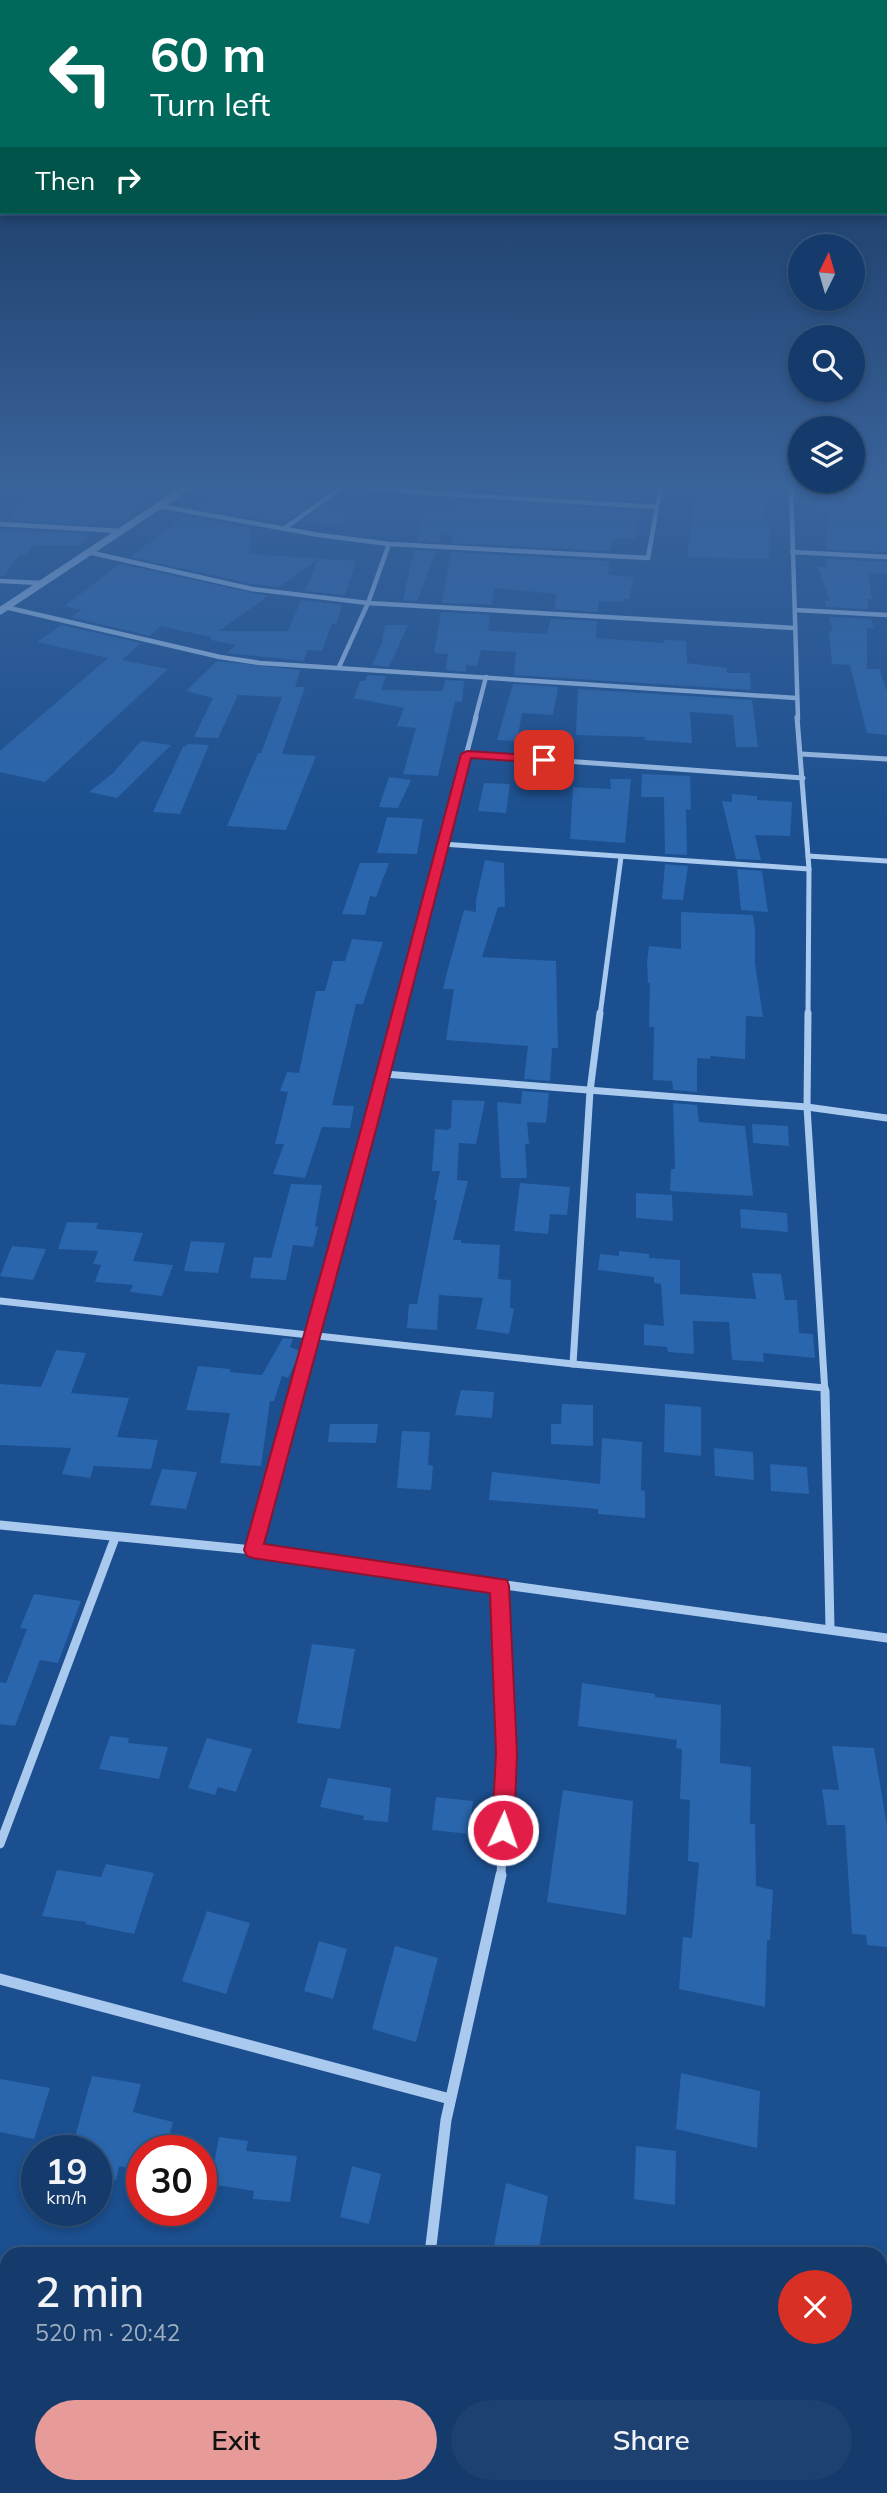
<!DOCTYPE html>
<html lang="en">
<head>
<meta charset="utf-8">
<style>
  :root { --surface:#143b6b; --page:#1d4271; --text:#f1f3f6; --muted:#9dadc1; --line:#33557e; --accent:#e69b98 }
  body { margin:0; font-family:Mulish,sans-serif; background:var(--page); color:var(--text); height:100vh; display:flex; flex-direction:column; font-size:26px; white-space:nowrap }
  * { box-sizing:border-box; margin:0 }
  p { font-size:23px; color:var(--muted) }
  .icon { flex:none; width:38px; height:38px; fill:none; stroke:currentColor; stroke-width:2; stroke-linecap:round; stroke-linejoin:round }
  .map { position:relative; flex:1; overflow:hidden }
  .side { position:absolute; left:0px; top:2247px; width:887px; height:247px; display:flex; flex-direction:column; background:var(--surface); border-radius:21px 21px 0 0; box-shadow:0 4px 10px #0003,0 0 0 2px var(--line) }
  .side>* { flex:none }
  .guide { position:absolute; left:0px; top:0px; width:887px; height:214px; box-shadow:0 4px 10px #0003,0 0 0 2px var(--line); background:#00695c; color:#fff; overflow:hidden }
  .needle { width:46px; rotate:5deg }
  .tools { position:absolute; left:788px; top:234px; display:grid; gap:14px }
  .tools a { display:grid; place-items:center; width:77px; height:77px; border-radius:50%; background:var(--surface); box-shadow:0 4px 10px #0003,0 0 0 2px var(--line); font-size:35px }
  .speed { position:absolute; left:21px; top:2135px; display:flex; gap:14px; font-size:35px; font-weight:700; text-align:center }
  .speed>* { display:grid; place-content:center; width:91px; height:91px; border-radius:50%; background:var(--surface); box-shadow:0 4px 10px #0003,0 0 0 2px var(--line); line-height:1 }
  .speed small { font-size:18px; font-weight:400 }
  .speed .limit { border:10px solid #d22; background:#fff; color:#111 }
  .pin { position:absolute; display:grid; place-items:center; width:60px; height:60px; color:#fff; margin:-30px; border-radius:14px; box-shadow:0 4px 10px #0006 }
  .me { position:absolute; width:77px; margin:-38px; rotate:3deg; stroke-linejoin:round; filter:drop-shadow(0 0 5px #0008) }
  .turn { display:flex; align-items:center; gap:24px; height:147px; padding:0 35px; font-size:32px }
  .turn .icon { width:91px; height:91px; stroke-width:2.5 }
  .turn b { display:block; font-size:49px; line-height:60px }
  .then { display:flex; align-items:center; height:66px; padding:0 35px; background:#0003; gap:14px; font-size:26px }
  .round { display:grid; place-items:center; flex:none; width:74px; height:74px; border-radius:37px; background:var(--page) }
  .overview { display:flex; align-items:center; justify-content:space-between; height:119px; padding:0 35px }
  h1 { font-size:42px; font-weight:600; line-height:52px }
  .button { display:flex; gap:14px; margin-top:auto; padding:14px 35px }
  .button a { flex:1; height:80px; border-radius:42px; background:var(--accent); color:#111; font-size:28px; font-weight:600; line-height:80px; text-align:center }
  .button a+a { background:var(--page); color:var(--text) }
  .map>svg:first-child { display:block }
  .building { fill:#2a66ad }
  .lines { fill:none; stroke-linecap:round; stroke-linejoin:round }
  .minor-far4 { stroke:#a9c9ee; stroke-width:4.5 }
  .minor-far3 { stroke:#a9c9ee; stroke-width:5 }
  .minor-far2 { stroke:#a9c9ee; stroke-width:7 }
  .minor-far1 { stroke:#a9c9ee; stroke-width:9 }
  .minor { stroke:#a9c9ee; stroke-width:11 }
  .tertiary { stroke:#a9c9ee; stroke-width:7 }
  .route { fill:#e11d48; stroke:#92132f; stroke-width:2 }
</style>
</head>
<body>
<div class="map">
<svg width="887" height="2493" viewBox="0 0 887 2493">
  <rect width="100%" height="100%" fill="#1b4f8f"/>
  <!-- building -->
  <g class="building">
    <path d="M36,486H123L148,488L125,521L99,519L95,525L8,520Z"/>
    <path d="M238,486H262L305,493L296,503L309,505L287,521L255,518L196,508L213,495L220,497Z"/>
    <path d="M489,486H575V490L640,491V501L487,492Z"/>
    <path d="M706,486H752L754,499L766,500L764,523H769V559L687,557L694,501L709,502Z"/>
    <path d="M814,486L879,488L881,497H887V552L826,549L827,510H816Z"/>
    <path d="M484,501L641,511V520H636V539L612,538L611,551L452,543L453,535L443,533L440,542L417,541L424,511L457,513L460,505L483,506Z"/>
    <path d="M322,507L346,512L344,524L302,522Z"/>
    <path d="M185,516L251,528L249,554L356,561L345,595L305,591L318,559L279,587L253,584L130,557Z"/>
    <path d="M0,529L89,534L82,545H34L26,555H19L4,576H0Z"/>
    <path d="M414,550L436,551L417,601L403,600Z"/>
    <path d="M451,552L610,561L608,575L634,577L629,599H624V602L599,601L598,612L554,609L557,594L494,588L492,605L442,603Z"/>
    <path d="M826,559L887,562V574L868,573L872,599H867L869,609L826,607L825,601H830L818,567H826Z"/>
    <path d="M120,564L268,596L219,631H288L301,600L342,605L336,624L332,623L322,651L307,650L304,661L227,653L236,645L211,640V637L165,627L160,626L150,636L71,617L82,610L64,606Z"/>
    <path d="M441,612L490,615L488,631L547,634L551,619L597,621L596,638L664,643V640L686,641L687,663L727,668V673H750L751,690L514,675L516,652L481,650L477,666L466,665V672L446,670L448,654L434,653Z"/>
    <path d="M829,617L871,619L874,629L867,628V669H879L887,691V735L867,733L850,665L832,664L829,631L833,632Z"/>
    <path d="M61,625L141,643L122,660L168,669L45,782L0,772V751L108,658L37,642Z"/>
    <path d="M385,625H408L389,667L372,665L382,643Z"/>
    <path d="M217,661L300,670L295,687H305L282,754L316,756L286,830L227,826L258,753H261L282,697L238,695L218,738L194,737L213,698L186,691Z"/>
    <path d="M368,675L386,676L381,690L443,691L445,680L464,681L462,702L455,701L438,776L403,774L416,728L397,726L404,708L354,698L360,681H365Z"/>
    <path d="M513,684L558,687L553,715L522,713L517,741L497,740Z"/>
    <path d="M578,689L752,700L758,747H736L733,715L690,712L692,743L644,740L645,737L576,735Z"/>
    <path d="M141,741L171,745L117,798L89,792L113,773Z"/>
    <path d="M188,744L209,745L180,814L153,812L183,747Z"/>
    <path d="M642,774L690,776L691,810L686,809L687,855L665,854L664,797H641Z"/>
    <path d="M389,777L411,780L398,808L379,807Z"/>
    <path d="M610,779H631L625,843L570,839L573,787L611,789Z"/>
    <path d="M484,783L510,784L506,813L478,811Z"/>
    <path d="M732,794L757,796V800L792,802L790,836L755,835L761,860L736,859L722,801L732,802Z"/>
    <path d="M387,817L423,819L417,854L377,853Z"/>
    <path d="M485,860L504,863L505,907H498L482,957L556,961L558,1048H552L550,1081L524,1079L528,1046L446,1040L454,989H443L446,976L464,910L476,912V900Z"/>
    <path d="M360,863H389L376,897L370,896L365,915L342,914Z"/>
    <path d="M665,864L688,866L683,900L662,899Z"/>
    <path d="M737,869L762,871L768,912L741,910Z"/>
    <path d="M681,912L753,915L755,928V963L763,1017L746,1016L745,1059L710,1056V1059L697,1058V1092L673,1090L672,1081L653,1080L654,1027H649L650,983H648L647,962L649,946L681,949Z"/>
    <path d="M352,939L383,942L363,1004H356L332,1105L354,1106L350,1128L322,1127L305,1178L273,1174L284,1144H275L288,1092L280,1091L287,1072L299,1073L316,991H325L333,961H345Z"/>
    <path d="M522,1091L549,1093L546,1123L527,1122L529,1144H525L527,1178H501L497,1102L521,1104Z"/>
    <path d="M452,1100L485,1101L476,1144L459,1143L457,1180L468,1181L453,1240H461V1243L500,1245L498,1279L511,1280L510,1308L514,1309L509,1334L476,1329L483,1298L439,1295L437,1330L407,1328L409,1304H417L437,1200H434L440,1171H432L435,1129L448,1130L451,1127Z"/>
    <path d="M673,1103L697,1105L699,1122L745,1126L753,1196L670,1191L671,1169H675Z"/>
    <path d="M752,1124L788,1126L789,1146L753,1143Z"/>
    <path d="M520,1183L570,1187L567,1215L550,1214L548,1234L514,1231Z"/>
    <path d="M291,1184L322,1185L315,1226L318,1227L313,1247L293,1245L286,1280L250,1278L254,1257L271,1258Z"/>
    <path d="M636,1193L672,1195L673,1221L636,1218Z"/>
    <path d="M740,1209L787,1213L788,1232L741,1228Z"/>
    <path d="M67,1222L98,1223L96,1229L143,1233L133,1261L173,1265L162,1296L130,1292L133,1285L95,1282L101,1265L93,1264L98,1251L58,1249Z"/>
    <path d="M191,1241L225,1243L218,1273L184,1271Z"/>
    <path d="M12,1246L46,1249L33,1280L0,1276Z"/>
    <path d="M619,1251L649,1254V1258L680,1260V1294L756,1299L752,1273L781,1274L785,1300H797L799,1333L813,1334L815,1358L763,1353L764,1362L732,1360L729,1322L693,1321L694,1354L668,1352L667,1347L644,1345V1324L664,1326L661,1284L654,1283V1277L598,1270L600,1254L619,1256Z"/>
    <path d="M283,1338L293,1339L290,1347L301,1351L288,1378L282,1376L274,1401H270L261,1466L220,1463L230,1413L186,1410L198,1366L230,1369V1372L262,1375Z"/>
    <path d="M56,1350L86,1353L71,1393L129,1398L117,1437L158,1440L151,1469L94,1466L90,1478L62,1474L71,1448L0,1445V1384L41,1387Z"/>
    <path d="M461,1390L494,1392L492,1418L455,1415Z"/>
    <path d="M562,1404L593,1405V1446L551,1444V1424H561Z"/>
    <path d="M665,1404L701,1407V1456L664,1452Z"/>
    <path d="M330,1424H378L376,1443L328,1442Z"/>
    <path d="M402,1431L430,1432L428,1465L433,1466L431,1490L397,1488Z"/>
    <path d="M602,1438L642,1442L641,1490L645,1491V1518L598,1514V1509L489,1500L492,1472L600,1484Z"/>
    <path d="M714,1448L753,1452L754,1480L715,1476Z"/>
    <path d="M770,1464L807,1467L809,1494L771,1491Z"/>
    <path d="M162,1469L197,1472L186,1509L150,1505Z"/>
    <path d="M34,1594L81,1601L58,1663L40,1660L15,1726L0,1724V1682L6,1683L27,1629L20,1628Z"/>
    <path d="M312,1644L355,1649L340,1729L297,1723Z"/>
    <path d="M582,1683L655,1694V1697L721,1705L720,1763L751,1767L750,1824H755L756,1886L773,1890L770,1940H767L765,2007L679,1989L683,1937L692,1938L699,1863L688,1861L690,1800L680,1799L682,1749L676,1748L677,1740L578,1726Z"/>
    <path d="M110,1736L129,1738L128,1743L168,1747L159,1779L99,1769Z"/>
    <path d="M207,1738L252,1749L236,1792L218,1787L215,1795L188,1788Z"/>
    <path d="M832,1746L874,1748L887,1826V1947L867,1945L866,1935L852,1934L845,1825H827L822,1789L839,1790Z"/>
    <path d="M328,1778L391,1788L388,1822L363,1820L364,1816L320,1807Z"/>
    <path d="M563,1790L633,1801L626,1915L547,1902Z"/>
    <path d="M436,1797L473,1801L469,1834L432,1830Z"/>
    <path d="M106,1864L154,1873L134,1934L85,1924L86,1922L42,1916L57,1870L101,1877Z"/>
    <path d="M207,1911L250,1923L226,1994L182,1981Z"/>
    <path d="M319,1941L347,1949L333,1999L304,1991Z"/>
    <path d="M395,1946L438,1958L416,2042L372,2029Z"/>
    <path d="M681,2073L760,2091L757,2148L676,2129Z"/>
    <path d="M92,2076L141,2084L133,2112L173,2122L165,2151H142V2171L119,2166L116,2180L96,2176V2151H71Z"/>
    <path d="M0,2079L50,2088L34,2139L0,2132Z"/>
    <path d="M219,2137L248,2141L246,2151L297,2156L290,2202L253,2199L254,2191L210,2184Z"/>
    <path d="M636,2146L676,2151L675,2205L634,2199Z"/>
    <path d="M352,2166L381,2174L369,2224L340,2217Z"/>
    <path d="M506,2183L548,2196L538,2254H521L494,2246Z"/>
  </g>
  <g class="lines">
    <!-- minor-far4 -->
    <g class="minor-far4">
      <path d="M363,486L426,493L657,507L661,486"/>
      <path d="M791,486L798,719"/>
      <path d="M159,506L319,535L389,544L648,558L657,507"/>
      <path d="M0,524L120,531"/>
      <path d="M285,528L344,486"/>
      <path d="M88,552L252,589L368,603L794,628"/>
      <path d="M792,552L887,557"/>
      <path d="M0,581L41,583"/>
      <path d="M5,607L220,657L260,663L796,698"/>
      <path d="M795,610L887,615"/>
      <path d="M339,667L368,603L389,544"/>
      <path d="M475,719L486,677"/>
    </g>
    <!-- minor-far3 -->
    <g class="minor-far3">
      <path d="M797,717L809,869L808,1015"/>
      <path d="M467,754L803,778"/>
      <path d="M801,754L887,759"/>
      <path d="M442,844L809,869"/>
      <path d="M808,856L887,861"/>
      <path d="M399,1015L476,717"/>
      <path d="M600,1015L621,857"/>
    </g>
    <!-- minor-far2 -->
    <g class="minor-far2">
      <path d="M808,1013L807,1107L825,1393"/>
      <path d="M384,1074L807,1107L887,1118"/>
      <path d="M0,1301L573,1364L825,1388"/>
      <path d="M573,1364L590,1091L600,1013"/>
      <path d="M296,1393L400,1013"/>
    </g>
    <!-- minor-far1 -->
    <g class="minor-far1">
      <path d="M825,1391L830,1628"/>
      <path d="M0,1525L253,1550L887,1638"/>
      <path d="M253,1550L297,1391"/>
      <path d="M500,1586L506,1753L501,1876"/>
      <path d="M0,1844L115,1538"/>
    </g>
    <!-- minor -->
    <g class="minor">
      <path d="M0,1979L450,2099"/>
      <path d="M430,2254L446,2120L501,1875"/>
      <path d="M0,2440L7,2442"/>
      <path d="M162,2487L184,2493"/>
      <path d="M387,2493L388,2487"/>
    </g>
    <!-- tertiary -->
    <path class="tertiary" d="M0,611L189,486"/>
  </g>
  <!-- sky -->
  <linearGradient id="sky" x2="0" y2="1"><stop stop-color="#0f2b4f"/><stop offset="0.58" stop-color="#39639b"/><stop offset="1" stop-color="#39639b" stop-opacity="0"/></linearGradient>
  <rect width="887" height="835" fill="url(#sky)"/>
  <!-- route -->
  <path class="route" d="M467,751L544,756L550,760L544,763L471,758L377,1126L264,1544L507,1580L509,1586L517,1753L514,1830L511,1838L503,1841L495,1838L492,1830L496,1753L490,1593L253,1558L247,1556L244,1550L362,1126L461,754Z"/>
</svg>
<div class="tools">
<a><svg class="needle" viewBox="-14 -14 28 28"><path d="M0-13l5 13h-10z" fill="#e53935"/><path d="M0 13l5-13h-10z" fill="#9dadc1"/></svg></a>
<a><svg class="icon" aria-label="search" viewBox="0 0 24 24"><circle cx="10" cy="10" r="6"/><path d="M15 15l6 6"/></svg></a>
<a><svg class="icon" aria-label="layers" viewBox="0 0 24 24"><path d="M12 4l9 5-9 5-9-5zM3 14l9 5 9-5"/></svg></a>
</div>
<div class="speed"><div>19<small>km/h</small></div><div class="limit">30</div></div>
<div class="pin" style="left:544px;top:760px;background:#d93025"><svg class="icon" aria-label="arrive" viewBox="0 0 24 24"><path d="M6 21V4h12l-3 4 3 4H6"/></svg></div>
<svg class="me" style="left:503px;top:1830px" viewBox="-20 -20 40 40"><circle r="17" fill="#e11d48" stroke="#fff" stroke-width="3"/><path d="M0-11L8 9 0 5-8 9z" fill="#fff"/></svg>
<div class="guide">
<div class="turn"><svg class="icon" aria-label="left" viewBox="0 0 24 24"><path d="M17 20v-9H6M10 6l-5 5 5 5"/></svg><div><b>60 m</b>Turn left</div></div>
<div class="then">Then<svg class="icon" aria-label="right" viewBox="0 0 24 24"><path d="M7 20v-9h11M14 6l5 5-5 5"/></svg></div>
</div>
<section class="side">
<div class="overview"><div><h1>2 min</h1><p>520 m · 20:42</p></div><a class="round" style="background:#d93025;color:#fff"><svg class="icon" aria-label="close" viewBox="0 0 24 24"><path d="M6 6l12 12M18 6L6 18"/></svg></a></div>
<div class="button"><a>Exit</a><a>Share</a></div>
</section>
</div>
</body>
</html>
